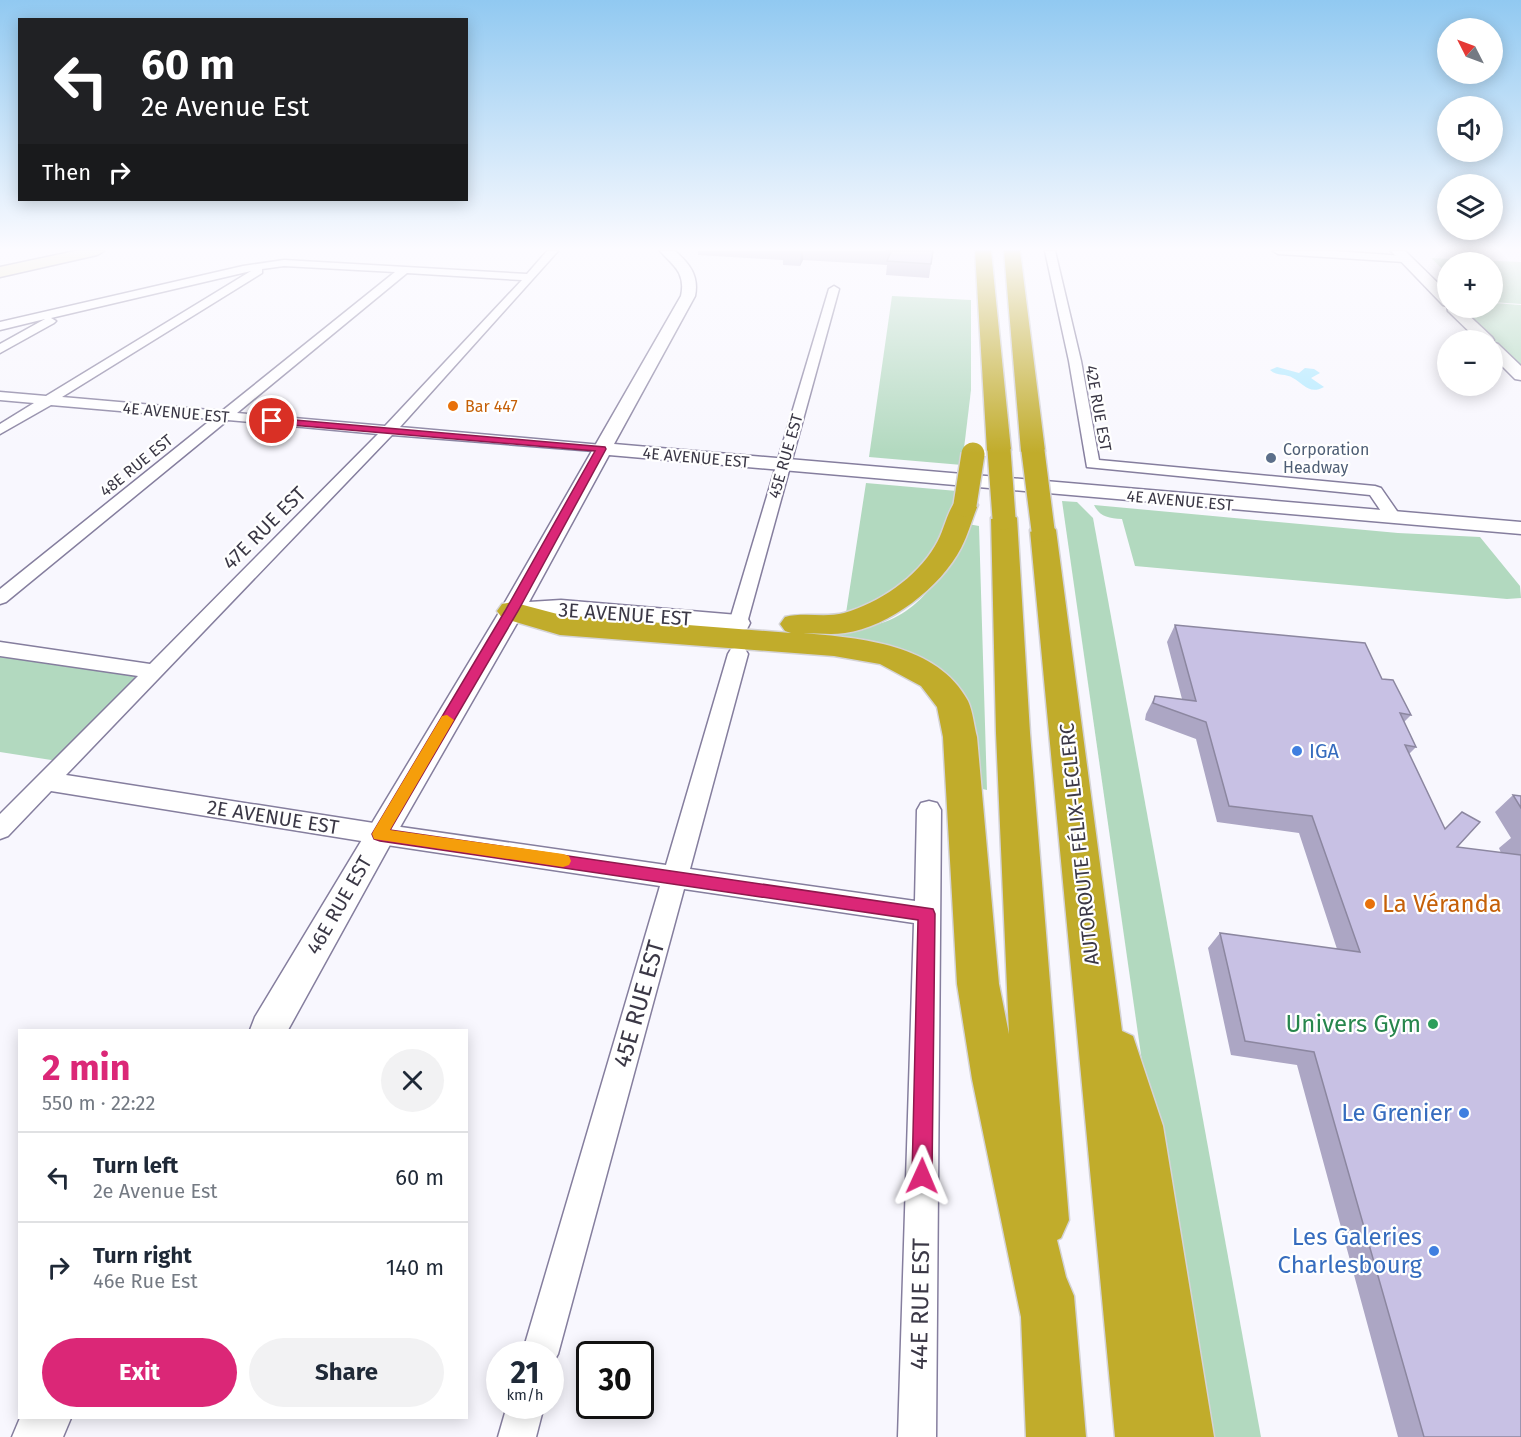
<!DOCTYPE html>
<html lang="en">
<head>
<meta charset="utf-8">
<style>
  :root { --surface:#fff; --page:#f2f2f3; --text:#1f2937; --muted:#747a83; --line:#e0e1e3; --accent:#db2777 }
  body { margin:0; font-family:"Fira Sans",sans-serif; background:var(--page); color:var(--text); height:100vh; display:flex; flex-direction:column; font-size:22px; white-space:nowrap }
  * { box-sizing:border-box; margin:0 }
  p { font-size:20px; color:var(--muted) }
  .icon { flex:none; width:33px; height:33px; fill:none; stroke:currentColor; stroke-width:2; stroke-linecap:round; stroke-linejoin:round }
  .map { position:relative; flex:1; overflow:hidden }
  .drawer { position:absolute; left:18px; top:1029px; width:450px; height:390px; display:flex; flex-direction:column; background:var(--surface); border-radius:0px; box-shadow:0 3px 15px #0003 }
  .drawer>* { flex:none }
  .guide { position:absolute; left:18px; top:18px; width:450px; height:183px; border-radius:0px; box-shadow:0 3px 15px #0003; background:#202124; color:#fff; overflow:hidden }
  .needle { width:39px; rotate:312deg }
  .fabs { position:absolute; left:1437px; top:18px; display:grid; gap:12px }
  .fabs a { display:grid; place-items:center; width:66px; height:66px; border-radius:50%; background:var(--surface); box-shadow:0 3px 15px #0003; font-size:30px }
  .speed { position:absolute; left:486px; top:1341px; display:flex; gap:12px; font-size:30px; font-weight:700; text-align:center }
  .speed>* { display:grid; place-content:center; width:78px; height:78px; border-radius:50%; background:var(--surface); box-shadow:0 3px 15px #0003; line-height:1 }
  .speed small { font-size:15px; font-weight:400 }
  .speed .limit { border:3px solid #111; border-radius:9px; background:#fff; color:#111 }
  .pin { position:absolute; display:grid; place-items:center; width:51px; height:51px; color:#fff; margin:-26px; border:3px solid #fff; border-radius:50%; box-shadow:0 2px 6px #0007 }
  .me { position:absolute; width:66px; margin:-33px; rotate:1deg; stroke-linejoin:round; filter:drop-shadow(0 0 4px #0008) }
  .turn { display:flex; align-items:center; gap:21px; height:126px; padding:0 24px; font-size:27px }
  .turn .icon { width:78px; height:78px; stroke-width:2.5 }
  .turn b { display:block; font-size:42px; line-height:51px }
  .then { display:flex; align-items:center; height:57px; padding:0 24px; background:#0003; gap:12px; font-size:22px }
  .round { display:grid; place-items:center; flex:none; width:63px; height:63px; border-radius:32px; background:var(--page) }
  .headline { display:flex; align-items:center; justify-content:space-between; height:102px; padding:0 24px }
  h1 { font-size:36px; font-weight:700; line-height:45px; color:var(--accent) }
  .primary-button { display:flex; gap:12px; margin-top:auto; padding:12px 24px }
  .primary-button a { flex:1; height:69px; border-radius:36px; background:var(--accent); color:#fff; font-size:24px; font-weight:700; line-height:69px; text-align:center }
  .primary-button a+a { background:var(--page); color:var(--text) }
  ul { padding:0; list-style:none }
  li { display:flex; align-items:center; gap:18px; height:90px; padding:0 24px; border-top:2px solid var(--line) }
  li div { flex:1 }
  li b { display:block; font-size:22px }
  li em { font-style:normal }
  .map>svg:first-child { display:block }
  .green { fill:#b2d9bf }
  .water { fill:#afe9ff }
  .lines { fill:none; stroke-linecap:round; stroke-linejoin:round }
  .minor-casing { stroke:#857e9e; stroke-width:3 }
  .tertiary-casing { stroke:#857e9e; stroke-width:3 }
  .secondary-casing { stroke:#857e9e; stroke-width:3 }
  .motorway-casing { stroke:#d4d3d6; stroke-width:3 }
  .minor { fill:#fff; fill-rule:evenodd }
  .tertiary { fill:#fff; fill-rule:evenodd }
  .secondary { fill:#ece6bf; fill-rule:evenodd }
  .motorway { fill:#c1ac2b; fill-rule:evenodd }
  .motorway-bridge-casing { stroke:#d4d3d6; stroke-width:26; stroke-linecap:butt }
  .motorway-bridge { stroke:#c1ac2b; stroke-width:23 }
  .wall { fill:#aca6c4 }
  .shaded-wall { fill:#8c87a0 }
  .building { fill:#c8c1e4; stroke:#8c87a0; stroke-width:1.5 }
  .route { fill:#db2777; stroke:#8e194d; stroke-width:1.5 }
  .slow { fill:#f59e0b }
  .food-dot { fill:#e8710a; stroke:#fff; stroke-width:2 }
  .service-dot { fill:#5c6f8a; stroke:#fff; stroke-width:2 }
  .shop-dot { fill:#3f7fe0; stroke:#fff; stroke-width:2 }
  .leisure-dot { fill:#2e9e5b; stroke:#fff; stroke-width:2 }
  .labels { text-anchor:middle; stroke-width:4.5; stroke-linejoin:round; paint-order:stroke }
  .far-food-label { font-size:16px; fill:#c56008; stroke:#fff; text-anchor:start }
  .far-street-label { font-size:16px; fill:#3b3846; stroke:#fff }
  .far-service-label { font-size:16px; fill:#4e5e75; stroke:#fff; text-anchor:start }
  .street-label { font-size:20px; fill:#3b3846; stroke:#fff }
  .shop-label { font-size:20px; fill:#366cbe; stroke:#fff; text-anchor:start }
  .near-food-label { font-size:24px; fill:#c56008; stroke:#fff; text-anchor:start }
  .near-street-label { font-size:24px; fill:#3b3846; stroke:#fff }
  .near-leisure-label { font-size:24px; fill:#27864d; stroke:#fff; text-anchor:end }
  .near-shop-label { font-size:24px; fill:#366cbe; stroke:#fff; text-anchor:end }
</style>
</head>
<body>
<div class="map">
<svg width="1521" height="1437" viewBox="0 0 1521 1437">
  <rect width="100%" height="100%" fill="#f8f7fe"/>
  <!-- green -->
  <g class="green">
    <path d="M1431,258L1521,262V304L1493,302L1492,262H1448L1447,273Z"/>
    <path d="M892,296L971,300V390L962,465L869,457Z"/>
    <path d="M1493,303L1521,305V368L1459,308H1492Z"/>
    <path d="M866,483L957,491C948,529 920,586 882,603C871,608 858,610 846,613Z"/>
    <path d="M1062,501L1077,502L1093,518L1261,1437H1202L1153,1139Z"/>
    <path d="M1094,505L1398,533L1480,537L1520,586L1521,598L1507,599L1135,566L1122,519C1108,518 1100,517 1094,505Z"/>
    <path d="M968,524L979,526L987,790L978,788L934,674L795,632C818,631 842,631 865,627C922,618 945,571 968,524Z"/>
    <path d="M0,649L152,671L64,762L0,752Z"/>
  </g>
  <!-- water -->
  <path class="water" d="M1277,367L1299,373L1305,368L1314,369L1320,373L1311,378L1324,387C1309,395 1304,384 1293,378C1286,373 1278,377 1270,370Z"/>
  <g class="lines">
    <!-- minor casing -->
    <g class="minor-casing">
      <g id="minor">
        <path d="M547,251H558L400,427L602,445L607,446L609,449L607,452L392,435L66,775L380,824L666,865L728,654L731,649L738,647L745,649L748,654L690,869L915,901L917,810L921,803L929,801L937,803L941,810L936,1437H898L914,923L684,889L558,1354L550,1368V1354H522L660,886L380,844L51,791L8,836L0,839V814L138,676L0,656V642L150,664L378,434L228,420L6,602L0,604V589L212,419L51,405L0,434V424L34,403L0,400V392L46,396L251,271L51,318L56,321L54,323L0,353V344L45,319L0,330V322L243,266L284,260L527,274ZM284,266L395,272L222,411L62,397L262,273V269ZM407,273L522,280L385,426L237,413Z"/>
        <path d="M1045,251H1055L1081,361L1099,460L1375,486L1381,488L1399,514L1401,517L1399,520H1387L1370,495L1087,467L1069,361Z"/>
        <path d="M1273,251H1334L1404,256L1409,259L1404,262L1278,254Z"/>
        <path d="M834,286L839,289L747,623L745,627H731L729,623L829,289Z"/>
        <path d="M507,1406H544L536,1437H498Z"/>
      </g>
    </g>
    <!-- tertiary casing -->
    <g class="tertiary-casing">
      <g id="tertiary">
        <path d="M660,251H675C690,264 699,276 695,296L614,444L1521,522V534L609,455L529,602L561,600L738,615L747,617L750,623L747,629L738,631L561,616L520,618L391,843L288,1030H250L255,1017L500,611L681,296C686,273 674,266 660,251Z"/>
        <path d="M1391,251H1405L1448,293V308H1461L1492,337L1494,340L1492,342L1478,340L1448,311L1447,306L1443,305Z"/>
        <path d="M1492,342L1498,344L1521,366V380L1515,379L1492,356Z"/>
        <path d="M20,1418H71L63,1437H12Z"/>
      </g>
    </g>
    <!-- secondary casing -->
    <g class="secondary-casing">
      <path id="secondary" d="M75,251H104L97,255L0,277V267Z"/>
    </g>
    <!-- motorway casing -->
    <g class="motorway-casing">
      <g id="motorway">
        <path d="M975,251H991L1011,450L1007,455L999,457L991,455L987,450Z"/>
        <path d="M1004,251H1020L1045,451L1041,456L1033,458L1025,456L1021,451Z"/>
        <path d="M965,497L974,500L978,505C972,519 968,535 961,548C941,587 889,627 845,633C831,635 817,633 803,633C860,638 938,644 968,701C973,712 974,726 977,737L999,984L1009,1034L996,733L991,518L995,513L1004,510L1013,513L1017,518L1030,733L1069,1220L1061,1238L1057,1240L1066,1277L1074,1296L1086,1437H1026L1021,1317L972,1079L957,984L943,737L937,707L921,686L880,664L834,656L560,635L502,618L497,611L502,604L512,602L561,615L791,633L785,631L780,624L785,617C804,612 825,618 844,613C879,603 916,578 935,546C944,532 946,514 956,500Z"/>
        <path d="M1043,522L1052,524L1056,530L1122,1031L1133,1036L1163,1126L1214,1437H1115L1030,530L1034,524Z"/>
      </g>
    </g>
    <!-- minor -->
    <use href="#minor" class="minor"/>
    <!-- tertiary -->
    <use href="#tertiary" class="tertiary"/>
    <!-- secondary -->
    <use href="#secondary" class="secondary"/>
    <!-- motorway -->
    <use href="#motorway" class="motorway"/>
    <!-- motorway-bridge casing -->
    <g class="motorway-bridge-casing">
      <g id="motorway-bridge">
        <path d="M999,450L1004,518"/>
        <path d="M1033,451L1043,530"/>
        <path d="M965,505L973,454"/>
      </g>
    </g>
    <!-- motorway-bridge -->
    <use href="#motorway-bridge" class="motorway-bridge"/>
  </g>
  <!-- wall -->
  <g class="wall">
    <path d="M698,251H933L929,278L886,275L887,265L803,260L800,266L783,265V260L698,255Z"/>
    <path d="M1175,625L1382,679L1411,715L1404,722L1416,747L1409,754L1445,829L1457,847L1501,853L1499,848L1511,838L1495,812L1513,795L1521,796V1437H1398L1297,1065L1231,1055L1208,948L1220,933L1337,949L1299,833L1217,822L1196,739L1145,720L1146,714L1155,696L1182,699L1167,642Z"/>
  </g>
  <!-- shaded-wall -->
  <path class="shaded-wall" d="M801,251H803V260L800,266Z"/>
  <!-- building -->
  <g class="building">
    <path d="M885,251H933L931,264L887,261L891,252Z"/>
    <path d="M1175,625L1365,643L1382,679L1393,680L1411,715L1400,713L1416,747L1405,745L1445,829L1462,812L1480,822L1457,847L1521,855V1437H1424L1314,1052L1245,1041L1220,933L1360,952L1312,816L1229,806L1206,722L1153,703L1155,696L1196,701Z"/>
    <path d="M1513,795L1521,796V808Z"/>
  </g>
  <!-- sky -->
  <linearGradient id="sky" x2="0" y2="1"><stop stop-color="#91c9f1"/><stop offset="0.55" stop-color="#fcfbff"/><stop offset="1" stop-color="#fcfbff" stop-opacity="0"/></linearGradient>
  <rect width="1521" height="453" fill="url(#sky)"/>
  <!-- route -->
  <path class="route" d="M272,418L605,447L606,449L518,611L390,830L933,909L935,914L932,1176L929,1183L922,1186L915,1183L912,1176L918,920L380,841L374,839L372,834L505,611L595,451L268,423L267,421Z"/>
  <!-- slow -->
  <path class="slow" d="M447,715L454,720L390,830L563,854L569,856L571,861L569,865L563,867L374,839L372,834L374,830L442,716Z"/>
  <!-- markers -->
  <g class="food-dot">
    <circle cx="453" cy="406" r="6"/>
    <circle cx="1370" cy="904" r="6"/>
  </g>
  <circle class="service-dot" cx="1271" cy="458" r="6"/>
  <g class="shop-dot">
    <circle cx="1297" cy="751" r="6"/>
    <circle cx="1464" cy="1113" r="6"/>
    <circle cx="1434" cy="1251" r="6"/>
  </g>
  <circle class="leisure-dot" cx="1433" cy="1024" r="6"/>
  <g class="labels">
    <!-- far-food labels -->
    <g class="far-food-label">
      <text x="465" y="412">Bar 447</text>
    </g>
    <!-- far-street labels -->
    <g class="far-street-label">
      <text transform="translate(1099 408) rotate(80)" y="6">42E RUE EST</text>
      <text transform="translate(176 412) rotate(5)" y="6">4E AVENUE EST</text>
      <text transform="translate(785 456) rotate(-74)" y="6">45E RUE EST</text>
      <text transform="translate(696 457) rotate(5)" y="6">4E AVENUE EST</text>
      <text transform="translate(136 465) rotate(-39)" y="6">48E RUE EST</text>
      <text transform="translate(1180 500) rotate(5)" y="6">4E AVENUE EST</text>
    </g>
    <!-- far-service labels -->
    <g class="far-service-label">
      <text x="1283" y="455">Corporation<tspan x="1283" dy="18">Headway</tspan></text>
    </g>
    <!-- street labels -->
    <g class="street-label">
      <text transform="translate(264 528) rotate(-45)" y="7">47E RUE EST</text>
      <text transform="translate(625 614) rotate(4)" y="7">3E AVENUE EST</text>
      <text transform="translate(273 817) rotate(9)" y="7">2E AVENUE EST</text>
      <text transform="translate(1079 844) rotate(-96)" y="7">AUTOROUTE FÉLIX-LECLERC</text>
      <text transform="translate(339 905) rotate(-60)" y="7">46E RUE EST</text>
    </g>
    <!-- shop labels -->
    <g class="shop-label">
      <text x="1309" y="758">IGA</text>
    </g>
    <!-- near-food labels -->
    <g class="near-food-label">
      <text x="1382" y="912">La Véranda</text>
    </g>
    <!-- near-street labels -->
    <g class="near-street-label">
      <text transform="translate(639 1004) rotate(-74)" y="8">45E RUE EST</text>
      <text transform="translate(920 1304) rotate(-89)" y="8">44E RUE EST</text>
    </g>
    <!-- near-leisure labels -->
    <g class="near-leisure-label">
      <text x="1421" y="1032">Univers Gym</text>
    </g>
    <!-- near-shop labels -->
    <g class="near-shop-label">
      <text x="1452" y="1121">Le Grenier</text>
      <text x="1422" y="1245">Les Galeries<tspan x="1422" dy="28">Charlesbourg</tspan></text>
    </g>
  </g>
</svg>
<div class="fabs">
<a><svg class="needle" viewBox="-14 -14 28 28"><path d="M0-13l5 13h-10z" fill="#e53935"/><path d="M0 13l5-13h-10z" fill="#747a83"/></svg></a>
<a><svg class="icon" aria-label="sound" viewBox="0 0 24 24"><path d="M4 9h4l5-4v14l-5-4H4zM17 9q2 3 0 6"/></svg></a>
<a><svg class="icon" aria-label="layers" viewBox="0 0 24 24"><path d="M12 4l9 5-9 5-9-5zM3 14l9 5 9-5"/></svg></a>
<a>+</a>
<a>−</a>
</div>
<div class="speed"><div>21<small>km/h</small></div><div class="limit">30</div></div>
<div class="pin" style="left:272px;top:421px;background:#d93025"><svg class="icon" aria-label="arrive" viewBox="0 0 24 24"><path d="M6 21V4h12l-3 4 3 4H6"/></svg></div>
<svg class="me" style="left:922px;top:1176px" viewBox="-20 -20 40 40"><path d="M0-17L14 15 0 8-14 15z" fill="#db2777" stroke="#fff" stroke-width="4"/></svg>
<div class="guide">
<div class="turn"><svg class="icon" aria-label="left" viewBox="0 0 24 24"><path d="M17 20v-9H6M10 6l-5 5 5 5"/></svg><div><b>60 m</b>2e Avenue Est</div></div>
<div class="then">Then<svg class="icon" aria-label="right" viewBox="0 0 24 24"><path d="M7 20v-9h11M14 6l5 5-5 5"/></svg></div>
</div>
<section class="drawer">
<div class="headline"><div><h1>2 min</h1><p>550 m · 22:22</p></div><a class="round"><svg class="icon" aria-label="close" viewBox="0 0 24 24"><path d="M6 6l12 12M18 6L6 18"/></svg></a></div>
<ul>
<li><svg class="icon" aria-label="left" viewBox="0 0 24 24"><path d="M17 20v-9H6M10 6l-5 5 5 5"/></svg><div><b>Turn left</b><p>2e Avenue Est</p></div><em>60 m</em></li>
<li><svg class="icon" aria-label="right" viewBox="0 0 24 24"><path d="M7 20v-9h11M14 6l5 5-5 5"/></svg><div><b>Turn right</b><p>46e Rue Est</p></div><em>140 m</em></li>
</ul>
<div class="primary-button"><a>Exit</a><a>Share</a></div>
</section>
</div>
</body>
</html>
